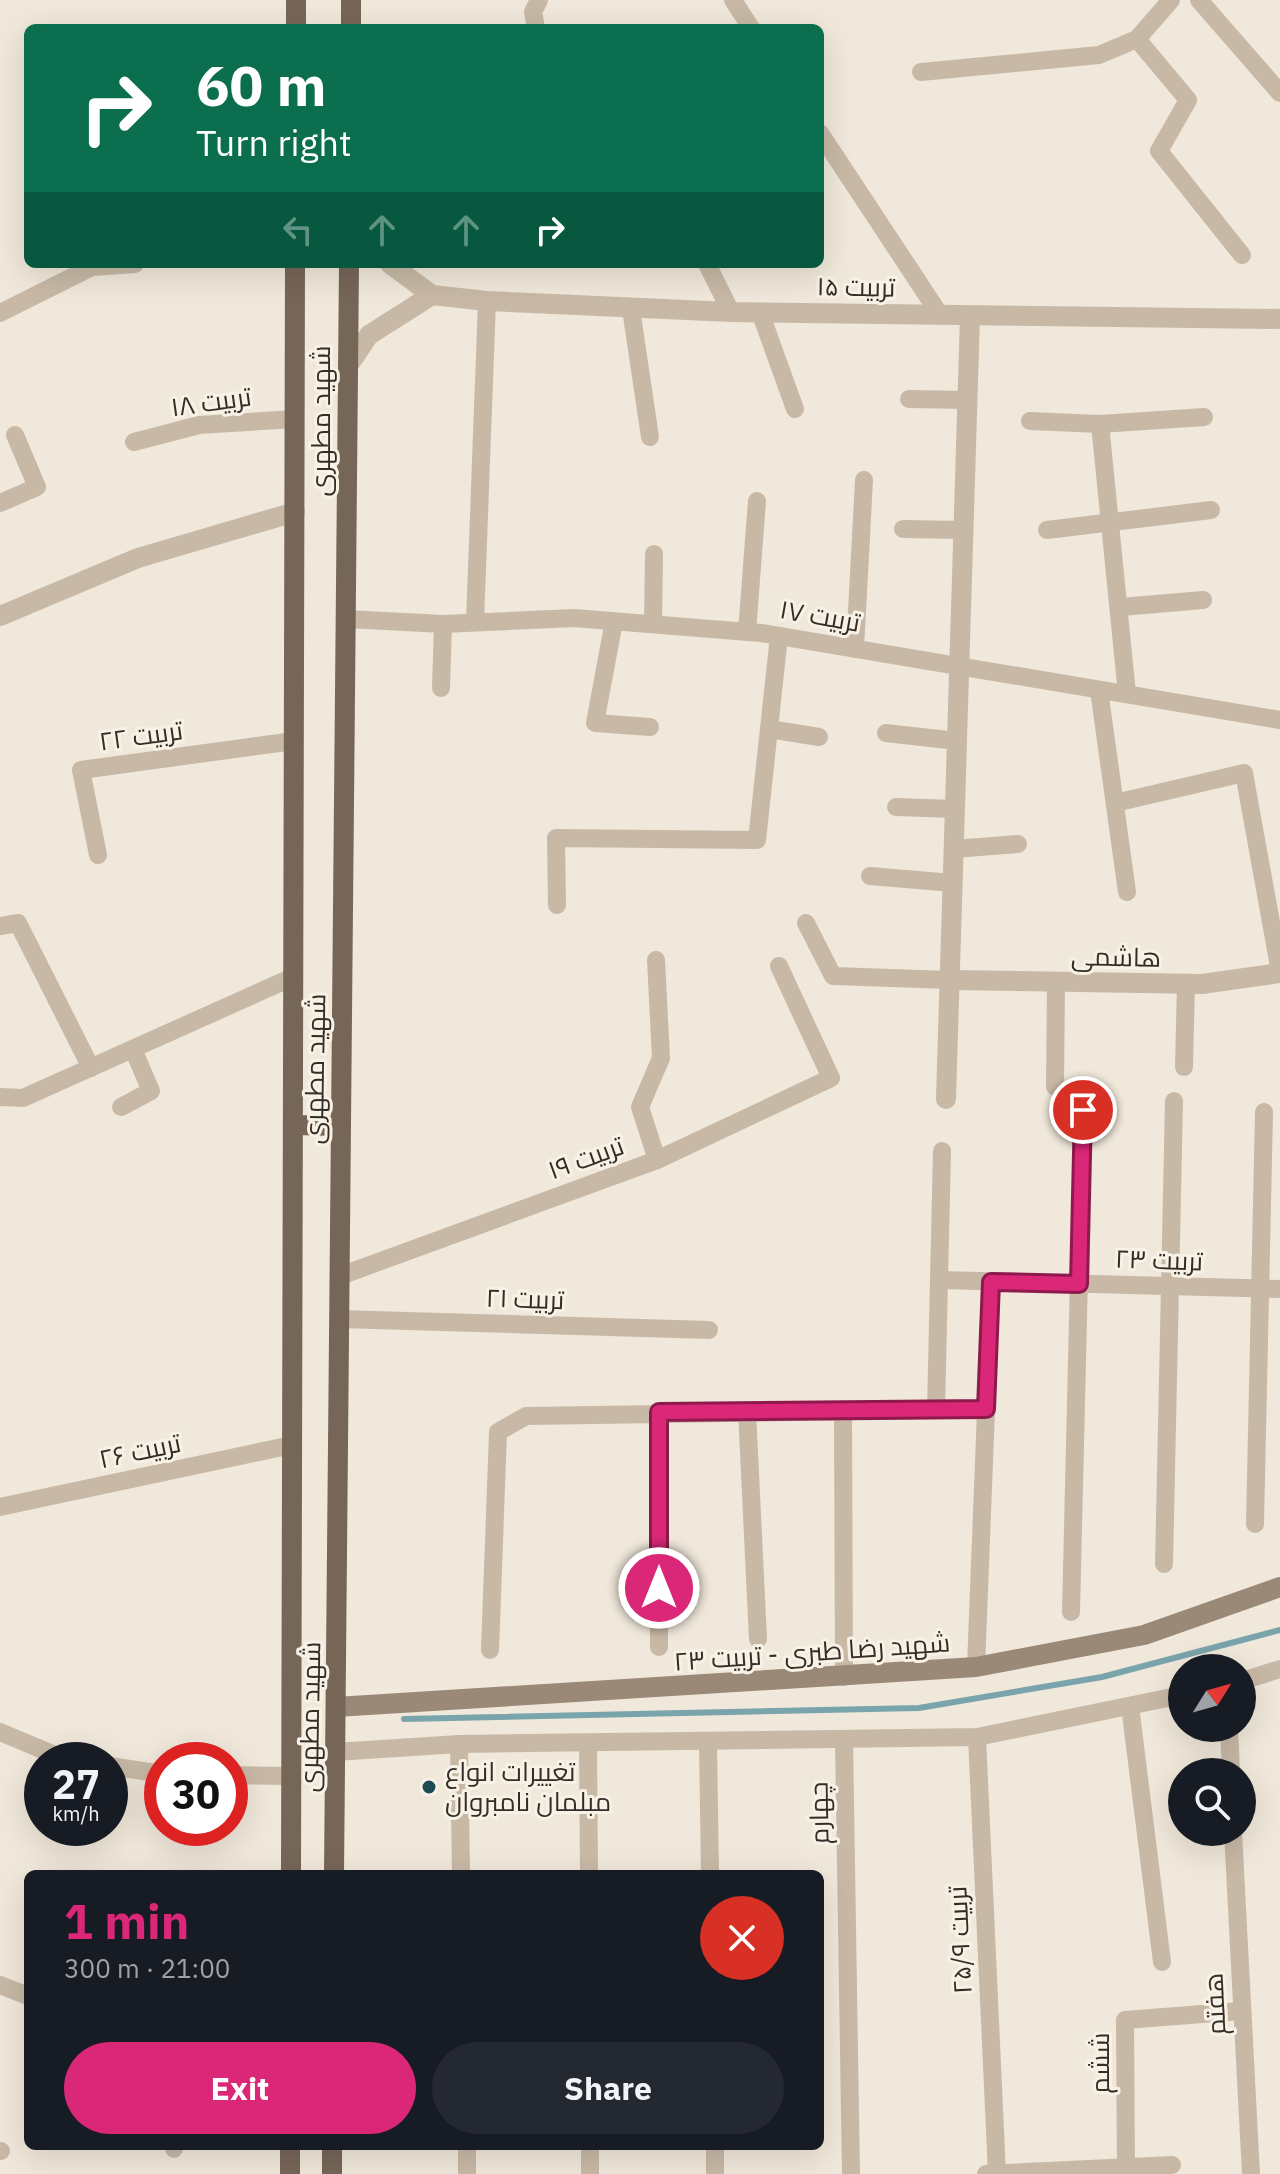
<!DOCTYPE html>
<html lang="en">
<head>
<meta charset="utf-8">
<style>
  :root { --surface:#171b24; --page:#242831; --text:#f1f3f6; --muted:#9ea1a6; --accent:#db2777 }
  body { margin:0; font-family:"IBM Plex Sans",Cairo,sans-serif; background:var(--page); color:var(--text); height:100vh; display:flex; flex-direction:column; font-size:30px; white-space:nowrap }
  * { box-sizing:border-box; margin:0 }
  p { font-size:26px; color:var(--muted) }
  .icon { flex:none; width:44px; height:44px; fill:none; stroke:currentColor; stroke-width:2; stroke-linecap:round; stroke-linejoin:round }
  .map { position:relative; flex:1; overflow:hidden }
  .panel { position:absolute; left:24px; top:1870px; width:800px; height:280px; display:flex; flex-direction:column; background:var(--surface); border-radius:12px; box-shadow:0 8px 32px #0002 }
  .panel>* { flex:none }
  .guide { position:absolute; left:24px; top:24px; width:800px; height:244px; border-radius:12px; box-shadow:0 8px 32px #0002; background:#0b6e4f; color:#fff; overflow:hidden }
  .needle { width:52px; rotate:53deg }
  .tools { position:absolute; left:1168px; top:1654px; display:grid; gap:16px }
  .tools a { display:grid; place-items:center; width:88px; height:88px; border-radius:50%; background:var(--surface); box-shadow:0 8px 32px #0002; font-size:40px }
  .speed { position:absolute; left:24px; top:1742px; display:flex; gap:16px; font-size:40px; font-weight:700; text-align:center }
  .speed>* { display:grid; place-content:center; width:104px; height:104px; border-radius:50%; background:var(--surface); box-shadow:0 8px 32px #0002; line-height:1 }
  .speed small { font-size:20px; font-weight:400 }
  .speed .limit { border:12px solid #d22; background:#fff; color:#111 }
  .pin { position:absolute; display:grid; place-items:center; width:68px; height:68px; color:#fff; margin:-34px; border:4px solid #fff; border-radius:50%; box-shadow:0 2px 8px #0007 }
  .me { position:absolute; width:88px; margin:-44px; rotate:0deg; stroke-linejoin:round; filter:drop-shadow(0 0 6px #0008) }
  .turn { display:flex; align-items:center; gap:28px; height:168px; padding:0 40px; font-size:36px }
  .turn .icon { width:104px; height:104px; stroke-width:2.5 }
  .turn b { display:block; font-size:56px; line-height:68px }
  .lanes { display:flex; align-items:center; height:76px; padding:0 40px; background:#0003; justify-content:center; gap:40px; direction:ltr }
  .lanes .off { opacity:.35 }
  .round { display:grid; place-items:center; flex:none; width:84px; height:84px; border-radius:42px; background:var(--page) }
  .overview { display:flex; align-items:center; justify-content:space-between; height:136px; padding:0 40px }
  h1 { font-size:48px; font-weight:700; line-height:60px; color:var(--accent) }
  .primary-button { display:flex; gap:16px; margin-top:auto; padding:16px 40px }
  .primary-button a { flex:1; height:92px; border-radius:48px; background:var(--accent); color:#fff; font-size:32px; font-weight:700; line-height:92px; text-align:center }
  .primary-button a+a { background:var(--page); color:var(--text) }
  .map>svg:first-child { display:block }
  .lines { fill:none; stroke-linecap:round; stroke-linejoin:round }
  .stream { stroke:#7aa4ac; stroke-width:6 }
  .minor { stroke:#c8b9a6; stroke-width:18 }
  .tertiary { stroke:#c8b9a6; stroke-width:20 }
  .secondary { stroke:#9b8978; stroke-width:20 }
  .primary { stroke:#766658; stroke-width:20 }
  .route-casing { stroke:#8e194d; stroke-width:20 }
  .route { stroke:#db2777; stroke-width:14 }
  .poi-dot { fill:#1e4a54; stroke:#f8f2e6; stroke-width:3 }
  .labels { text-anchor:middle; stroke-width:6; stroke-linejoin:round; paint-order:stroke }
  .street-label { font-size:26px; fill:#342d27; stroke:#f8f2e6 }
  .poi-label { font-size:26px; fill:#342d27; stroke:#f8f2e6; text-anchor:start }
</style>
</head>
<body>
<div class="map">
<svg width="1280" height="2174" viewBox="0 0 1280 2174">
  <rect width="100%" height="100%" fill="#f0e8da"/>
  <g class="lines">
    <!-- stream -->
    <path class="stream" d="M404,1719L919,1708L1102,1677L1280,1630"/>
    <!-- minor -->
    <g class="minor">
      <path d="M733,0L751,28"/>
      <path d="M1171,0L1137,39L1188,100L1159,151L1242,255"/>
      <path d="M1199,0L1280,93"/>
      <path d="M536,28L533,12L539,0"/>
      <path d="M921,72L1099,55L1137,39"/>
      <path d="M820,133L940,315"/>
      <path d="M707,264L731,312"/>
      <path d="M631,309L650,437"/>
      <path d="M760,312L795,409"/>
      <path d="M0,313L92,267L135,264"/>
      <path d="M909,399L968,400"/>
      <path d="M1030,421L1100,424L1204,417"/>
      <path d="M1100,424L1127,694"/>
      <path d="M134,442L199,425L295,419"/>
      <path d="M0,503L37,487L15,435"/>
      <path d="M903,529L962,530"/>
      <path d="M1047,530L1211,510"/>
      <path d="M1121,607L1203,600"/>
      <path d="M346,619L443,624L574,618L761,633L1280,720"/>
      <path d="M614,621L595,723L650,727"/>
      <path d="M475,622L487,301"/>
      <path d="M653,624L654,554"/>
      <path d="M747,632L757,501"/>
      <path d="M855,649L864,480"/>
      <path d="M441,688L443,624"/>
      <path d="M1099,690L1127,892"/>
      <path d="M769,729L819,737"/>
      <path d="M886,733L957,741"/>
      <path d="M1115,803L1244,773L1280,972"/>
      <path d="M896,807L955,809"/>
      <path d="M954,849L1018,844"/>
      <path d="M98,855L81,770L294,741"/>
      <path d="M870,876L953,883"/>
      <path d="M557,905L556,838L757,840L779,636"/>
      <path d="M806,923L833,976L950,980"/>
      <path d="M0,926L18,923L91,1068"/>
      <path d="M1184,1067L1186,984"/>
      <path d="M1055,1087L1056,982"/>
      <path d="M0,1097L23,1098L293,977"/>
      <path d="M121,1107L151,1091L133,1049"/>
      <path d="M657,1160L831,1078L779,966"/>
      <path d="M340,1276L657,1160L640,1107L661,1058L656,960"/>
      <path d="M940,1280L1280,1289"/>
      <path d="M339,1319L709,1330"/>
      <path d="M936,1410L942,1151"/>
      <path d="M747,1411L758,1639"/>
      <path d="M843,1411L844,1677"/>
      <path d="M0,1507L292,1445"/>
      <path d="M1255,1524L1264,1112"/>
      <path d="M1164,1564L1174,1101"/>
      <path d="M1071,1612L1083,1110"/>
      <path d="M659,1647V1412"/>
      <path d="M490,1650L498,1432L526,1416L986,1409"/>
      <path d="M976,1667L991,1282"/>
      <path d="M1242,1681L1280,1669"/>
      <path d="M1130,1706L1162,1962"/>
      <path d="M1229,1728L1231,1772"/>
      <path d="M0,1732L67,1760"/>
      <path d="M977,1737L997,2174"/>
      <path d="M844,1740L851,2174"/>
      <path d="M708,1743L710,1874"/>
      <path d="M459,1744L461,1874"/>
      <path d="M588,1744L589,1874"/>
      <path d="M335,1752L459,1744L977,1737L1182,1695"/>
      <path d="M110,1766L162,1774"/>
      <path d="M230,1775L291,1776"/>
      <path d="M1233,1832L1251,2174"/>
      <path d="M0,1985L28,1996"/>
      <path d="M467,2146V2174"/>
      <path d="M590,2146V2174"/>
      <path d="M715,2146V2174"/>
      <path d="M174,2149V2146"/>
      <path d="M0,2151H1"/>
      <path d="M986,2174L1172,2165"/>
      <path d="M1126,2174L1125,2020L1241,2011"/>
    </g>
    <!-- tertiary -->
    <g class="tertiary">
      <path d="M390,264L432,295L487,301L731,312L1280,319"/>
      <path d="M348,366L369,335L432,295"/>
      <path d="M0,616L138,558L295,512"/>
      <path d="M950,980L1202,984L1280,973"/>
      <path d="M946,1099L970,316"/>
    </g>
    <!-- secondary -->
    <path class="secondary" d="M336,1707L976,1667L1144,1635L1280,1587"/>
    <!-- primary -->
    <g class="primary">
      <path d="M296,28V0"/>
      <path d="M351,28V0"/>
      <path d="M293,1125L341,1126"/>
      <path d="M291,1874L295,264"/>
      <path d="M334,1874L349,264"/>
      <path d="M290,2174V2146"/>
      <path d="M332,2174V2146"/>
    </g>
  </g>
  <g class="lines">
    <!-- route casing -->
    <g class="route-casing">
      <path id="route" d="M659,1588V1412L986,1409L991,1282L1079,1284L1083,1110"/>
    </g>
    <!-- route -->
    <use href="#route" class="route"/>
  </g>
  <!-- markers -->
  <circle class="poi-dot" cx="429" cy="1787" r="8"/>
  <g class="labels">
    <!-- street labels -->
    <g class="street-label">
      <text transform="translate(856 287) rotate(1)" y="9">تربیت ۱۵</text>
      <text transform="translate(211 402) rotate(-8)" y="9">تربیت ۱۸</text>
      <text transform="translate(321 421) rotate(-90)" y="9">شهید مطهری</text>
      <text transform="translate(820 616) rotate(10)" y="9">تربیت ۱۷</text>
      <text transform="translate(141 736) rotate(-8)" y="9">تربیت ۲۲</text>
      <text transform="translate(1116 957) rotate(1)" y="9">هاشمی</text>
      <text transform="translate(315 1069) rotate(-89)" y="9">شهید مطهری</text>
      <text transform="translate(586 1158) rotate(-20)" y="9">تربیت ۱۹</text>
      <text transform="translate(1159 1260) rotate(2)" y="9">تربیت ۲۳</text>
      <text transform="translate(525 1299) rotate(2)" y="9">تربیت ۲۱</text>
      <text transform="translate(140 1451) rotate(-12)" y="9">تربیت ۲۶</text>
      <text transform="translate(812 1652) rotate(-4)" y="9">شهید رضا طبری - تربیت ۲۳</text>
      <text transform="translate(310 1717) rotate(-89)" y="9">شهید مطهری</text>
      <text transform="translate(819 1813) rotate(-91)" y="9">چهارم</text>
      <text transform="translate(960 1940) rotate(-93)" y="9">تربیت ۲۵/۹</text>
      <text transform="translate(1215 2004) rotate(-93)" y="9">هفتم</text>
      <text transform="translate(1100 2063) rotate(-90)" y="9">ششم</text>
    </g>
    <!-- poi labels -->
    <g class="poi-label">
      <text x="445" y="1781">تغییرات انواع<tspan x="445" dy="30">مبلمان نامبروان</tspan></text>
    </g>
  </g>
</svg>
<div class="tools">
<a><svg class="needle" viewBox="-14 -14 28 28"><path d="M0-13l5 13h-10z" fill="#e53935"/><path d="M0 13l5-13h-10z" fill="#9ea1a6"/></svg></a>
<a><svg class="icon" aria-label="search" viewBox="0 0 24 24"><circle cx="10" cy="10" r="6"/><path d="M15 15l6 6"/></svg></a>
</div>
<div class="speed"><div>27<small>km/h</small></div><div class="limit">30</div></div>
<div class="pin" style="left:1083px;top:1110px;background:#d93025"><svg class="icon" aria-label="arrive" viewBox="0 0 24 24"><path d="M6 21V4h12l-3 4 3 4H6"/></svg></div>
<svg class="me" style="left:659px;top:1588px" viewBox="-20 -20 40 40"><circle r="17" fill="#db2777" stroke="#fff" stroke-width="3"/><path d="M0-11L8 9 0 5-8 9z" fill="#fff"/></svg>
<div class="guide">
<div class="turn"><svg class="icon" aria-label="right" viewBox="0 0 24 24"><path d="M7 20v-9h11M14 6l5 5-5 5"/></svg><div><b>60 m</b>Turn right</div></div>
<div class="lanes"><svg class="icon off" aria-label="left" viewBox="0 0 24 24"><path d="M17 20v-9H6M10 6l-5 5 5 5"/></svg><svg class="icon off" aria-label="ahead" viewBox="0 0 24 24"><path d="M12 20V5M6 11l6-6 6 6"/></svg><svg class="icon off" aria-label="ahead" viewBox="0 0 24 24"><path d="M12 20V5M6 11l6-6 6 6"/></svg><svg class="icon" aria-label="right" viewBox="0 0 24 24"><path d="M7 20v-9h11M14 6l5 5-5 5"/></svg></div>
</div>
<section class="panel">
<div class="overview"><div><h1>1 min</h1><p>300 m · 21:00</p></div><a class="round" style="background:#d93025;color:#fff"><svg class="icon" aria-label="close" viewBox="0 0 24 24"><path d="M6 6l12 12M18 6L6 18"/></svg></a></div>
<div class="primary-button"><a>Exit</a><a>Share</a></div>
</section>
</div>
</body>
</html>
